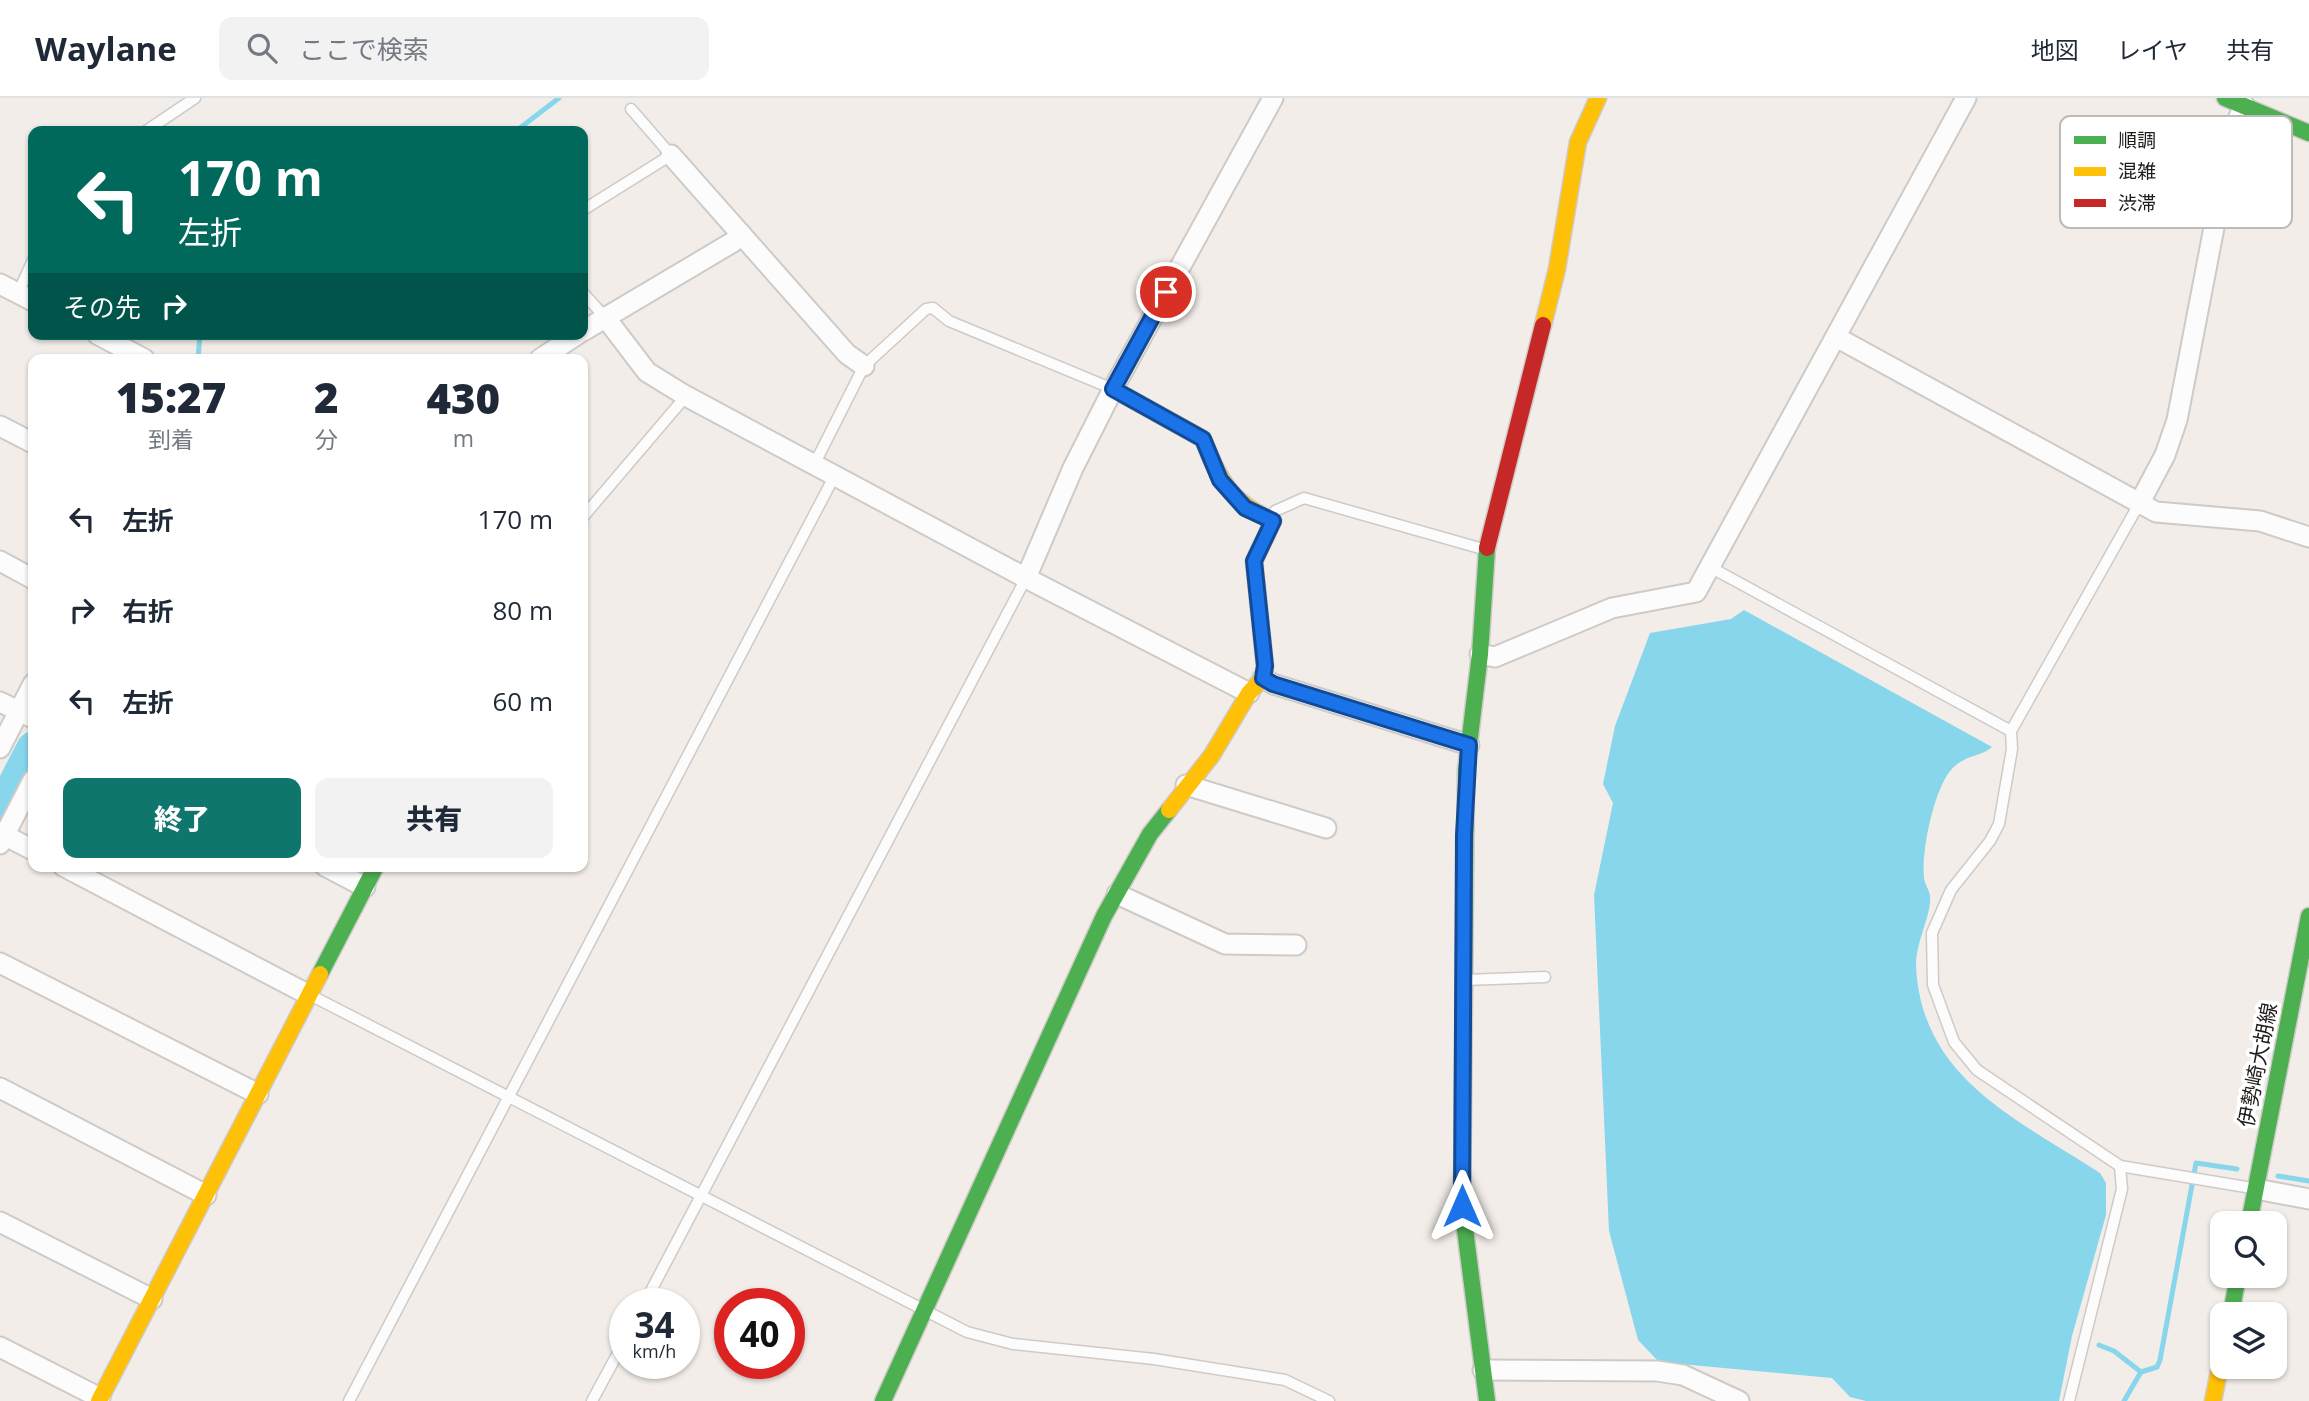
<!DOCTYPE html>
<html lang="ja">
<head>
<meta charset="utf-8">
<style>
  :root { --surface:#fff; --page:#f2f2f3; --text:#1f2937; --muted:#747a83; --line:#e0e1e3; --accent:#0f766e }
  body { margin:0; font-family:"Open Sans","Noto Sans JP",sans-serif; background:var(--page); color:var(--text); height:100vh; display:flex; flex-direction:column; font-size:26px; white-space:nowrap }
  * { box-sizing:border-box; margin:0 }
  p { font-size:23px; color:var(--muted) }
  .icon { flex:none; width:38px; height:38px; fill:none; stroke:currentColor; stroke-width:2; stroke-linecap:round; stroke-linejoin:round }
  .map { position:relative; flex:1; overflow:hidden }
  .side { position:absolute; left:28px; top:256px; width:560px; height:518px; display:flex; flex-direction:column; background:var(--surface); border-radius:14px; box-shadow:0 2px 5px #0004 }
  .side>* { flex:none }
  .guide { position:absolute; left:28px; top:28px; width:560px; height:214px; border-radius:14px; box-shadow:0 2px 5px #0004; background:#00695c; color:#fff; overflow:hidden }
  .controls { position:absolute; left:2210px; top:1113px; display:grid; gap:14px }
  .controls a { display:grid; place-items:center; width:77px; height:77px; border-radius:14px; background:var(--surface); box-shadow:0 2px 5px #0004; font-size:35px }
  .speed { position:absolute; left:609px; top:1190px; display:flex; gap:14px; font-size:35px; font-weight:700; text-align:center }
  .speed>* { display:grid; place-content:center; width:91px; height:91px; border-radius:50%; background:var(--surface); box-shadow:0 2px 5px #0004; line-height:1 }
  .speed small { font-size:18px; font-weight:400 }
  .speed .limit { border:10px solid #d22; background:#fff; color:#111 }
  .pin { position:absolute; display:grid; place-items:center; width:60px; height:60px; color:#fff; margin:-30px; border:4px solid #fff; border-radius:50%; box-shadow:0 2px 7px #0007 }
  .me { position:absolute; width:77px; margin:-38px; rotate:0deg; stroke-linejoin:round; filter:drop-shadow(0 0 5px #0008) }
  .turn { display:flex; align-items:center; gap:24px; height:147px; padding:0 35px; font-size:32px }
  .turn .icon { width:91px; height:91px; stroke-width:2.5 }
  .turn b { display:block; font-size:49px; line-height:60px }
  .then { display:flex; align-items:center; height:66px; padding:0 35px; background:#0003; gap:14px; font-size:26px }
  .eta { display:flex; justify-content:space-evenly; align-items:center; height:119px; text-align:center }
  .eta b { font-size:42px; font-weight:800; line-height:49px }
  .action { display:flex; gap:14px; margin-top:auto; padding:14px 35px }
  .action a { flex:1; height:80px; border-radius:14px; background:var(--accent); color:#fff; font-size:28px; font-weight:800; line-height:80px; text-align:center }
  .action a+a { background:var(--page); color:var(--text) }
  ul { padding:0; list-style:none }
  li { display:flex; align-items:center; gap:21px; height:91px; padding:0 35px }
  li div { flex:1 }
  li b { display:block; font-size:26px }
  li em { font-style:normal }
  header { display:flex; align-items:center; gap:42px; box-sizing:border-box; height:98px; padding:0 35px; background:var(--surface); border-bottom:2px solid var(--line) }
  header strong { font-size:33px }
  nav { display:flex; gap:38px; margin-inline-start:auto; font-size:24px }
  .search { width:490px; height:63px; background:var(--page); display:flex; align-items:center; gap:18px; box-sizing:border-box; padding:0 24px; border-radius:14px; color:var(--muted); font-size:26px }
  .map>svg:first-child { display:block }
  .water { fill:#88d6eb }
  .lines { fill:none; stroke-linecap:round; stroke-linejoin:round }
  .stream { stroke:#88d6eb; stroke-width:5 }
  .river { stroke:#88d6eb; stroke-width:33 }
  .lane-casing { stroke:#cecac7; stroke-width:13 }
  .street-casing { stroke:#cecac7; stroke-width:23 }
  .fast-casing { stroke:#cecac7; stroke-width:19 }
  .slow-casing { stroke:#cecac7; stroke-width:19 }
  .jam-casing { stroke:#cecac7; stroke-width:19 }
  .lane { stroke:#fdfcfc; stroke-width:10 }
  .street { stroke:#fdfcfc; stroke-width:19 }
  .fast { stroke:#4caf50; stroke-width:16 }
  .slow { stroke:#ffc107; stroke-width:16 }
  .jam { stroke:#c62828; stroke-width:16 }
  .route-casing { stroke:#114b97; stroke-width:18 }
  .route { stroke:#1a73e8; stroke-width:12 }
  .labels { text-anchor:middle; stroke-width:7; stroke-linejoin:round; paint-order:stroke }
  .street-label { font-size:21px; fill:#1f1c1a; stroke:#fff }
  .key { fill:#fff; stroke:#bcbbba; stroke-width:2 }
  .key-label { font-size:19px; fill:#1f1c1a }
</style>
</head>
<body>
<header>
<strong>Waylane</strong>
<div class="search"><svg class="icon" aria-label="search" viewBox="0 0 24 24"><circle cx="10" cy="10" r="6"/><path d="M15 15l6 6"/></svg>ここで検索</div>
<nav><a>地図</a><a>レイヤ</a><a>共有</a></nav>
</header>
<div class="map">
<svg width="2309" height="1303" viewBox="0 0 2309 1303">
  <rect width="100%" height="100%" fill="#f2ede8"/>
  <!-- water -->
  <path class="water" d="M1744,512L1992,649C1981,659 1965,656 1951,672C1934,691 1921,754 1924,779C1924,786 1930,792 1930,799C1932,814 1916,845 1916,866C1920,980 2017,1021 2100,1075L2106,1085V1117L2072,1238L2059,1303H1866L1850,1299L1832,1280L1659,1264L1638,1242L1609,1133L1594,797L1613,705L1603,686L1615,628L1650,535L1731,521Z"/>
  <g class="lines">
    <!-- stream -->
    <g class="stream">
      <path d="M516,33L559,0"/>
      <path d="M198,261L200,236"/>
      <path d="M2278,1078L2309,1083"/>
      <path d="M2099,1247L2114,1253L2141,1274"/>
      <path d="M2124,1303L2141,1274L2157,1269L2160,1262L2196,1065L2237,1071"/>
    </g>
    <!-- river -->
    <path class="river" d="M0,714L33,650"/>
    <!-- lane casing -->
    <g class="lane-casing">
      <g id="lane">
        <path d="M146,33L195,0"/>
        <path d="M583,112L671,57L631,11"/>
        <path d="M18,195L33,162"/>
        <path d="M583,195L605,219"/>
        <path d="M815,365L864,268L926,211L933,210L949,223L1113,291"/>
        <path d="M2139,406L2011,633L2012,651L1999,726L1990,743L1951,792L1932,835L1933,887L1954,944L1977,972L2120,1068L2252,1090"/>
        <path d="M583,419L686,298"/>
        <path d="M1274,422L1275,413L1304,400L1483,451"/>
        <path d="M1710,469L2011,633"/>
        <path d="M1465,882L1545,879"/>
        <path d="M310,897L967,1234L1013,1246L1154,1261L1285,1282L1329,1303"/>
        <path d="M644,1206L1026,480"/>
        <path d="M349,1303L835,377"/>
        <path d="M592,1303L625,1242"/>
        <path d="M2069,1303L2122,1091L2120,1068"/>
      </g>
    </g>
    <!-- street casing -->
    <g class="street-casing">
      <g id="street">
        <path d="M671,57L847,256L864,268"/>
        <path d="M0,186L33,203"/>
        <path d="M605,219L647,274L686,298L1026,480L1249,595"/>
        <path d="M583,233L733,144L741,136"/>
        <path d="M97,236L144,261"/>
        <path d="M1836,239L2156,414L2260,423L2309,439"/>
        <path d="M540,261L578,236"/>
        <path d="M0,328L33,345"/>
        <path d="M2139,406L2165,357L2177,322L2232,36L2244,7"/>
        <path d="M0,463L33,481"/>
        <path d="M1026,480L1073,370L1113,291L1273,0"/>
        <path d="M1480,556L1495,559L1612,510L1696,494L1966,0"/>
        <path d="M1263,580L1273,586L1469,647"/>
        <path d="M0,604L33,620"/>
        <path d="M0,650L33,586"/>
        <path d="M1186,687L1326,730"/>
        <path d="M4,737L33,752"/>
        <path d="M0,746L33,682"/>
        <path d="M63,768L309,897"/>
        <path d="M325,768L365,789"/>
        <path d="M1117,796L1225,846L1296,847"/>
        <path d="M0,865L258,996"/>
        <path d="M0,990L206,1097"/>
        <path d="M2256,1091L2309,1101"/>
        <path d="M0,1124L152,1201"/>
        <path d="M0,1249L100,1300"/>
        <path d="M1483,1272L1657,1273L1683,1277L1739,1303"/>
      </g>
    </g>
    <!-- fast casing -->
    <g class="fast-casing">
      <g id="fast">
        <path d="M2225,0L2309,35"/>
        <path d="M1113,291L1203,341L1210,358"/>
        <path d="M1487,450L1480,556L1466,672L1462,1108L1487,1303"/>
        <path d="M320,876L376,768"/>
        <path d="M2249,1125L2309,818"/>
        <path d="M2231,1216L2238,1178"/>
        <path d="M883,1303L1104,818L1150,736L1169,712"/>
      </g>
    </g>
    <!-- slow casing -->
    <g class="slow-casing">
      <g id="slow">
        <path d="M1543,227L1557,171L1578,44L1598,0"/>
        <path d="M1169,712L1212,657L1249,595L1263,580L1265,568L1254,463L1273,423C1239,407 1225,393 1210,358"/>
        <path d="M99,1303L320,876"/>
        <path d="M2213,1303L2222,1258"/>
      </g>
    </g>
    <!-- jam casing -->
    <g class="jam-casing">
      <path id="jam" d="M1487,450L1543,227"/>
    </g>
    <!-- lane -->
    <use href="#lane" class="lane"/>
    <!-- street -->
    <use href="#street" class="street"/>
    <!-- fast -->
    <use href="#fast" class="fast"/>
    <!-- slow -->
    <use href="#slow" class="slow"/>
    <!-- jam -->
    <use href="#jam" class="jam"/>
  </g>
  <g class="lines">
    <!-- route casing -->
    <g class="route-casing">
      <path id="route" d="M1166,194L1113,291L1203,341L1220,382L1245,410L1273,423L1254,463L1265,568L1263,580L1273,586L1469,647L1464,737L1462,1108"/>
    </g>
    <!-- route -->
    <use href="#route" class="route"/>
  </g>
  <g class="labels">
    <!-- street labels -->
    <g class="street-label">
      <text transform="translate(2258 967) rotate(-79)" y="7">伊勢崎大胡線</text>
    </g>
  </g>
  <!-- legend -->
  <rect x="2060" y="18" width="232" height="112" rx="10" class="key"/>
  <rect x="2074" y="38" width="32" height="8" fill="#4caf50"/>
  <rect x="2074" y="69" width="32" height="9" fill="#ffc107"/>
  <rect x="2074" y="101" width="32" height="8" fill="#c62828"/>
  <g class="key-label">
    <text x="2118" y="49">順調</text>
    <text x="2118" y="80">混雑</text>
    <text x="2118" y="112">渋滞</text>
  </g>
</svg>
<div class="controls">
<a><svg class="icon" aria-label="search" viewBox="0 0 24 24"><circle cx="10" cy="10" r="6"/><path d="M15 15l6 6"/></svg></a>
<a><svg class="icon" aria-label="layers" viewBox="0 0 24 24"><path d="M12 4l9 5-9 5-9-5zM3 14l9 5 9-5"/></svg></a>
</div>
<div class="speed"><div>34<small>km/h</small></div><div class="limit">40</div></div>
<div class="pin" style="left:1166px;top:194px;background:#d93025"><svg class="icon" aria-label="arrive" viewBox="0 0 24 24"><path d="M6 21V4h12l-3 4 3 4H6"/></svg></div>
<svg class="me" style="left:1462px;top:1108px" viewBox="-20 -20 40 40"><path d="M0-17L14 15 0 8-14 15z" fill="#1a73e8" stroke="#fff" stroke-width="4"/></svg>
<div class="guide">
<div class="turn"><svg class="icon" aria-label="left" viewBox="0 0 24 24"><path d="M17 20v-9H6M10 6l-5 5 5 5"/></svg><div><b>170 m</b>左折</div></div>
<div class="then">その先<svg class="icon" aria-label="right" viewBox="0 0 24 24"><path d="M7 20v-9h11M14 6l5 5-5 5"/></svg></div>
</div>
<section class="side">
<div class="eta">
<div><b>15:27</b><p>到着</p></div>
<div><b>2</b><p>分</p></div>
<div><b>430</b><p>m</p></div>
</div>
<ul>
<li><svg class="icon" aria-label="left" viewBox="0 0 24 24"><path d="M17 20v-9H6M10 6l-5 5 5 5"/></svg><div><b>左折</b></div><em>170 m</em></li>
<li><svg class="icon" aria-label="right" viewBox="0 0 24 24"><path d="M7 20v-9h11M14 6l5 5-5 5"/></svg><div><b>右折</b></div><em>80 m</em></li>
<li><svg class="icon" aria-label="left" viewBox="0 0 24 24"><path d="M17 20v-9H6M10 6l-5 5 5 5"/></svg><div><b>左折</b></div><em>60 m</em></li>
</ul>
<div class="action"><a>終了</a><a>共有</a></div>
</section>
</div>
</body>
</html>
